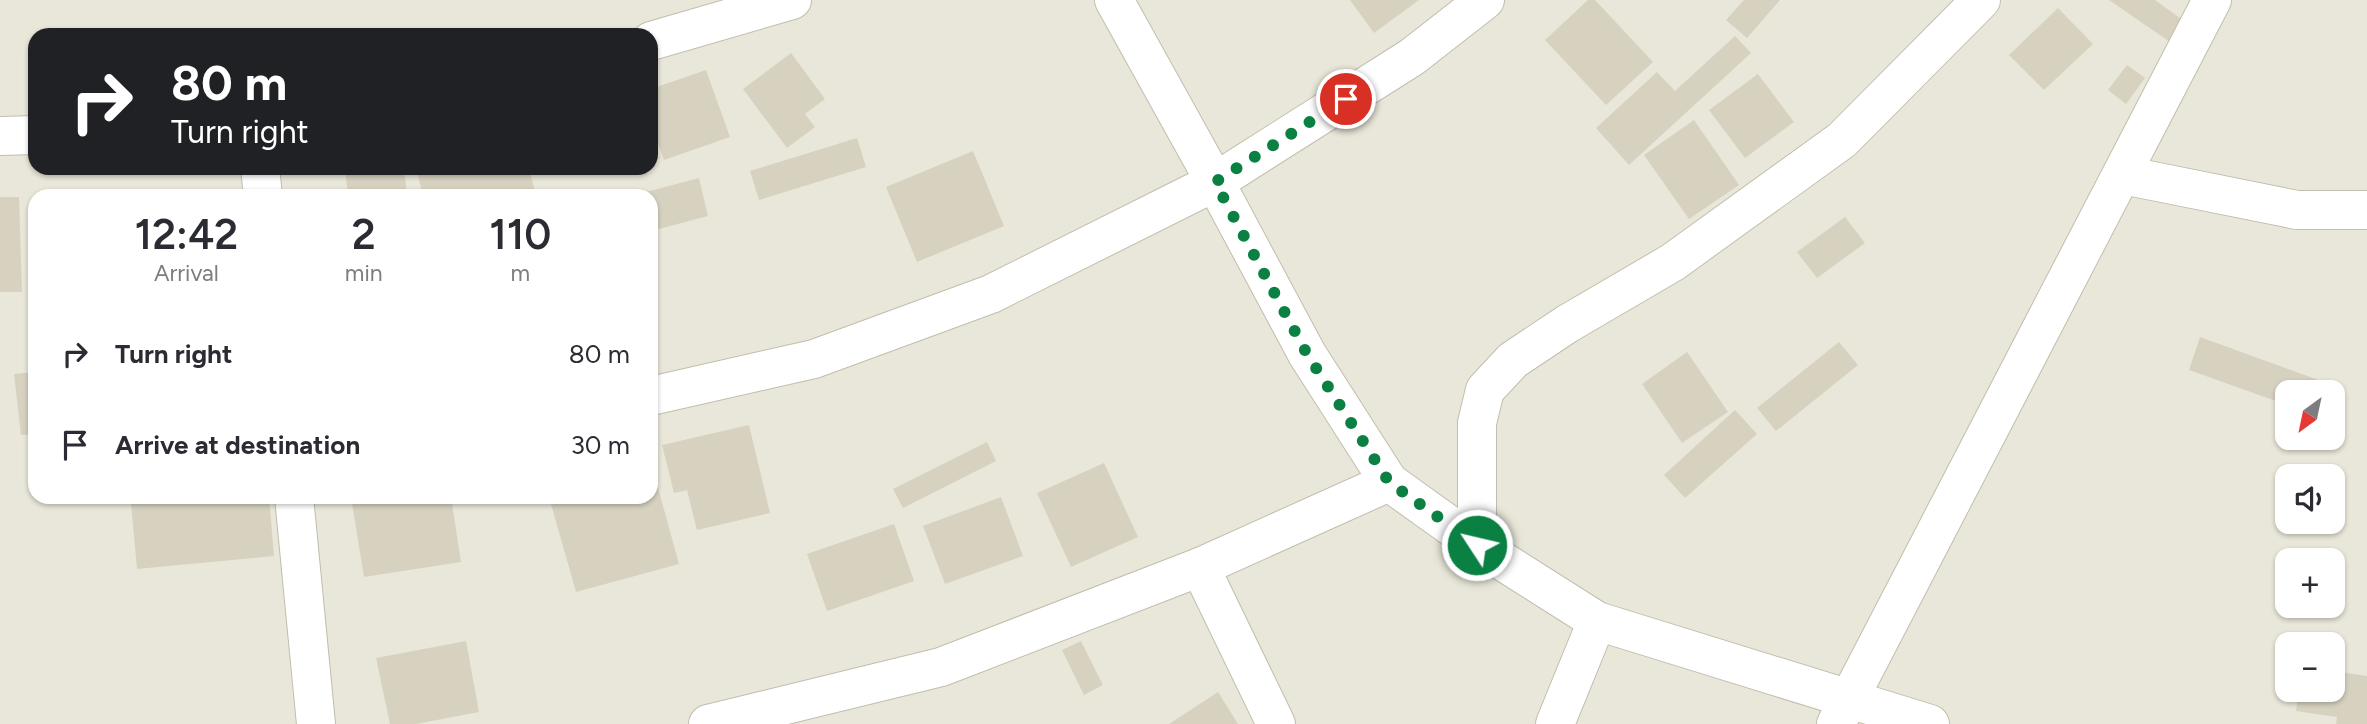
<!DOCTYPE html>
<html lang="en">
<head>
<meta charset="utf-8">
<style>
  :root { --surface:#fff; --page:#f2f2f3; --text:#2b2b33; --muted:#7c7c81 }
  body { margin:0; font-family:Figtree,sans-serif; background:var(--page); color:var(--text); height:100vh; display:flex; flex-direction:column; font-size:26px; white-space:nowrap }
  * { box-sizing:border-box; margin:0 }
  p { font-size:23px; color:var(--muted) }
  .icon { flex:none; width:38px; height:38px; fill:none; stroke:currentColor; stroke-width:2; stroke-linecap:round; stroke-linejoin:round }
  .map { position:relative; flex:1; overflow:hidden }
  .side { position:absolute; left:28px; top:189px; width:630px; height:315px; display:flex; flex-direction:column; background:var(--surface); border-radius:21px; box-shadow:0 2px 5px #0004 }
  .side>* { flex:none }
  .guide { position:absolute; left:28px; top:28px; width:630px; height:147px; border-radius:21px; box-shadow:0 2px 5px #0004; background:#202124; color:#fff; overflow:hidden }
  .needle { width:46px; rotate:213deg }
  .fabs { position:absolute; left:2275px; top:380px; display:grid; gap:14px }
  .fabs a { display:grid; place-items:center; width:70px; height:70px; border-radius:14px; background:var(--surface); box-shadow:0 2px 5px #0004; font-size:35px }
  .pin { position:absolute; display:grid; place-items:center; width:60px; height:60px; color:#fff; margin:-30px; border:4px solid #fff; border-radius:50%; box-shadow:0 2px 7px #0007 }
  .me { position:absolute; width:77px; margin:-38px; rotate:305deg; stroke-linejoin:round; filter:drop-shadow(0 0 5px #0008) }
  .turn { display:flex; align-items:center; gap:24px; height:147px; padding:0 28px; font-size:32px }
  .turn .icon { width:91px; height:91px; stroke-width:2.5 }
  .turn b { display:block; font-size:49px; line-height:60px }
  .eta { display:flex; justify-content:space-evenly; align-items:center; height:119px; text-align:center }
  .eta b { font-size:42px; font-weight:600; line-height:49px }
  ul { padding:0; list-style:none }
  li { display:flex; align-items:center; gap:21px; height:91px; padding:0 28px }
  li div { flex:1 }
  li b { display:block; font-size:26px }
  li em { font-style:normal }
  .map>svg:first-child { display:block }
  .residential { fill:#e9e7d9; fill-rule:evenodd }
  .building { fill:#d7d2c0 }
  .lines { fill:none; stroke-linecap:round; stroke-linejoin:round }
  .minor-casing { stroke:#c1bead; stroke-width:40 }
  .minor { stroke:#fff; stroke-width:38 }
  .route { stroke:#0b8043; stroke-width:12; stroke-dasharray:0 21.6 }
</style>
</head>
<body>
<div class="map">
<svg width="2367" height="724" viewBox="0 0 2367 724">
  <rect width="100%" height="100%" fill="#f5f4eb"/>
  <!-- residential -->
  <path class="residential" d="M0,0H2367V724H0ZM35,35H651V168H35ZM35,196H651V497H35ZM2287,392H2333V438H2287ZM2287,476H2333V522H2287ZM2287,560H2333V606H2287ZM2287,644H2333V690H2287Z"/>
  <!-- building -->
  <g class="building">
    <path d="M1350,0H1419L1374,33Z"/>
    <path d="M1588,0H1595L1653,62L1606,105L1545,40Z"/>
    <path d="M1744,0H1780L1747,38L1726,20Z"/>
    <path d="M2109,0H2155L2184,21L2170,42Z"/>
    <path d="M2058,8L2093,44L2044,90L2009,55Z"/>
    <path d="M1735,36L1751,53L1629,165L1596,128L1657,72L1675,91Z"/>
    <path d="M791,53L825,99L805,114L815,127L787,148L743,89Z"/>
    <path d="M2127,65L2145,78L2126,104L2108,90Z"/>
    <path d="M706,70L730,137L664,160L651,124V89Z"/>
    <path d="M1758,74L1794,122L1745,158L1709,110Z"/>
    <path d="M1694,120L1739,185L1689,219L1644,155Z"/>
    <path d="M857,138L866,167L759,200L750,171Z"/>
    <path d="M973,151L1004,226L917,262L886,187Z"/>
    <path d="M345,168H404L407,196H348Z"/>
    <path d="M416,168H529L536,196H423Z"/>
    <path d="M699,178L708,216L655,230L651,213V196H647L646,192Z"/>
    <path d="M0,197H19L22,292H0Z"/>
    <path d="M1845,217L1865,243L1817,278L1797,252Z"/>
    <path d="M2200,337L2324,382L2321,392H2287V405L2189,370Z"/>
    <path d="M1839,342L1858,365L1776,431L1757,408Z"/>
    <path d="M1687,352L1728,412L1682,443L1642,384Z"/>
    <path d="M35,372V434L21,435L14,374Z"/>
    <path d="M1735,410L1757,434L1685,498L1664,475Z"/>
    <path d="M749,425L770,513L697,530L687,490L674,493L662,445Z"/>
    <path d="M987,442L996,461L903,508L893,489Z"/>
    <path d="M1104,463L1138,537L1071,567L1037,493Z"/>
    <path d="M652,466L679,564L576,592L549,497H651Z"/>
    <path d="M201,497H269L274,556L137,569L131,503Z"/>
    <path d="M351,497H451L461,562L364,577Z"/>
    <path d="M1001,497L1023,556L945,584L923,526Z"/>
    <path d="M894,524L914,581L827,611L807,554Z"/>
    <path d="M466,641L479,712L416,724H390L376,658Z"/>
    <path d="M1081,641L1103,685L1084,695L1062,650Z"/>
    <path d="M2333,671L2367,676V724H2336L2337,717L2296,711L2299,690H2333Z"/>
    <path d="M1218,692L1238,724H1169Z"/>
  </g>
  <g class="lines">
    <!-- minor casing -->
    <g class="minor-casing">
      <g id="minor">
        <path d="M1114,0L1215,182L1307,354L1389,482L1477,545L1597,621L1930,724"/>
        <path d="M651,41L792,0"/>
        <path d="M0,136L35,135"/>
        <path d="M260,168L263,196"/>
        <path d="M2123,175L2297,210H2367"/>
        <path d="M651,396L814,359L991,294L1215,182L1412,57L1485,0"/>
        <path d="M294,497L316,724"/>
        <path d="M1477,545V423L1485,390L1513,360L1567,324L1673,262L1842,140L1981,0"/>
        <path d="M1200,567L1276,724"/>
        <path d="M708,724L941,667L1200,567L1389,482"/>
        <path d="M1555,724L1597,621"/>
        <path d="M1836,724L2212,0"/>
      </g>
    </g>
    <!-- minor -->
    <use href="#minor" class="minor"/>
  </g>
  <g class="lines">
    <!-- route -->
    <path class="route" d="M1346,99L1215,182L1307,354L1389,482L1477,545"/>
  </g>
</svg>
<div class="fabs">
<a><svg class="needle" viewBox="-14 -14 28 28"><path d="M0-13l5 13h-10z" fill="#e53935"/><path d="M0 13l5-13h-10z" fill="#7c7c81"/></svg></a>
<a><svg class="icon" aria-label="sound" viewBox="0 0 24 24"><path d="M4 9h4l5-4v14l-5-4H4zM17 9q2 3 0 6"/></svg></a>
<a>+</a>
<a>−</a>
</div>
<div class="pin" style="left:1346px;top:99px;background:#d93025"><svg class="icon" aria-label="arrive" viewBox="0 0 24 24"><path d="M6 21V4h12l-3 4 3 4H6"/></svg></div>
<svg class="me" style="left:1477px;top:545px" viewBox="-20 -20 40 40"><circle r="17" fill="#0b8043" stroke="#fff" stroke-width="3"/><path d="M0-11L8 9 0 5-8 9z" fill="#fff"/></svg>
<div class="guide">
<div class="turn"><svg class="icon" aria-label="right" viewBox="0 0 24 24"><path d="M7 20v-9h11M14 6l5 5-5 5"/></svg><div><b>80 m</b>Turn right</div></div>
</div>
<section class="side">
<div class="eta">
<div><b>12:42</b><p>Arrival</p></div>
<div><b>2</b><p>min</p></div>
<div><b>110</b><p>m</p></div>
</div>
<ul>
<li><svg class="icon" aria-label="right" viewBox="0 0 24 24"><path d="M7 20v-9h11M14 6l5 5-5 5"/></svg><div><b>Turn right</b></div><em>80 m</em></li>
<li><svg class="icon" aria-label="arrive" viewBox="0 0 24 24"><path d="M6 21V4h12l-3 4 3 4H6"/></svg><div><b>Arrive at destination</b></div><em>30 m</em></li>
</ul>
</section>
</div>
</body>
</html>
